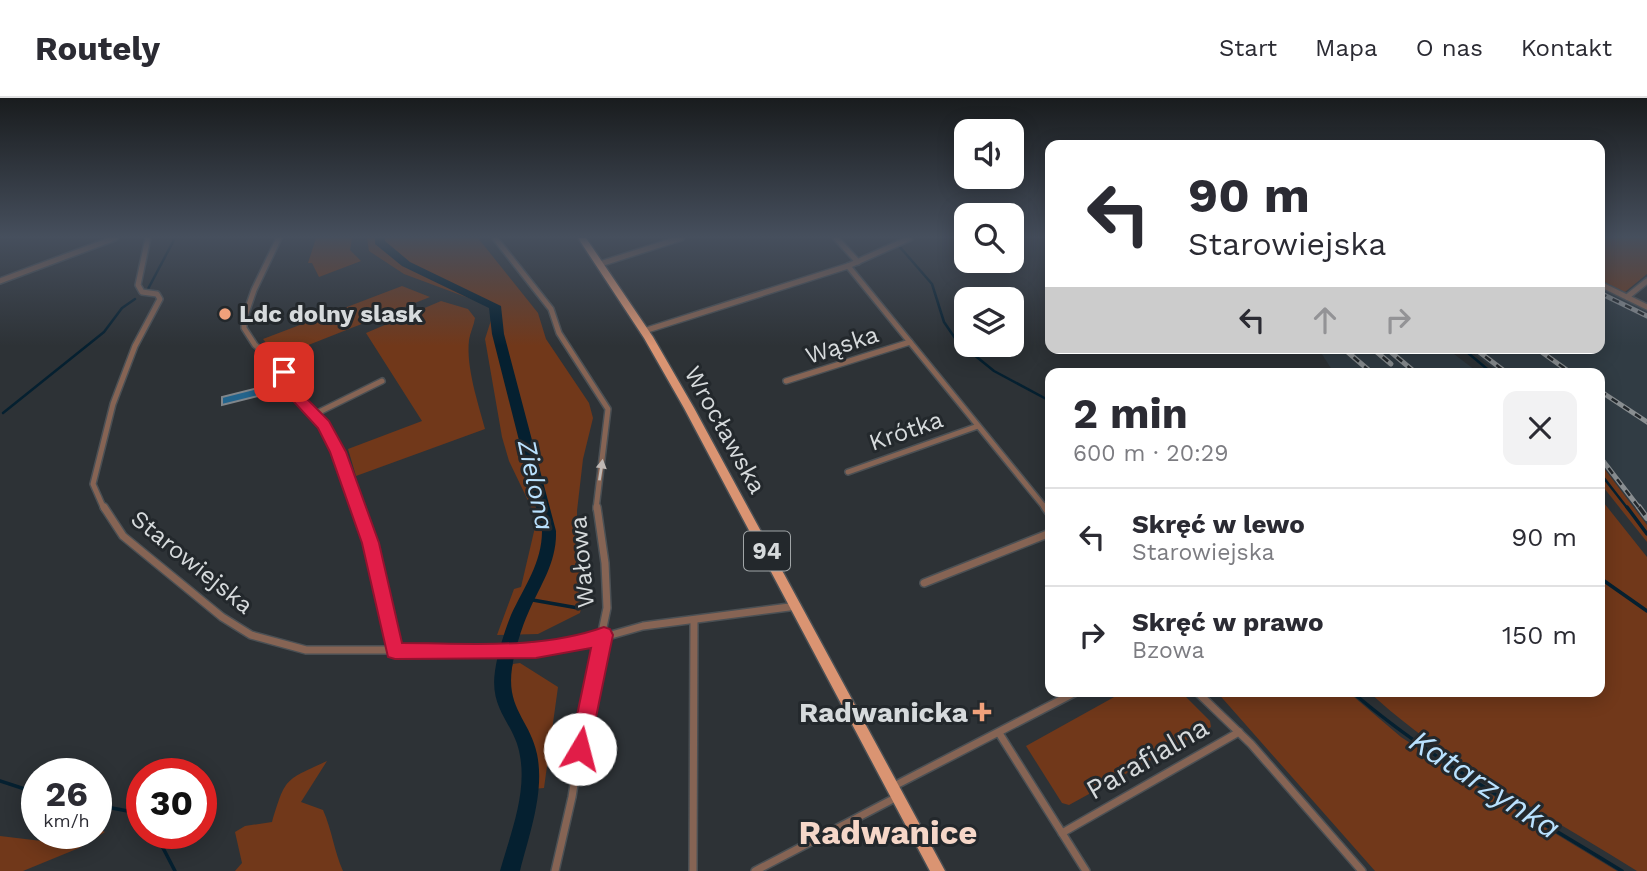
<!DOCTYPE html>
<html lang="pl">
<head>
<meta charset="utf-8">
<style>
  :root { --surface:#fff; --page:#f2f2f3; --text:#2b2b33; --muted:#7c7c81; --line:#e1e1e2 }
  body { margin:0; font-family:"Work Sans",sans-serif; background:var(--page); color:var(--text); height:100vh; display:flex; flex-direction:column; font-size:26px; white-space:nowrap }
  * { box-sizing:border-box; margin:0 }
  p { font-size:23px; color:var(--muted) }
  .icon { flex:none; width:38px; height:38px; fill:none; stroke:currentColor; stroke-width:2; stroke-linecap:round; stroke-linejoin:round }
  .map { position:relative; flex:1; overflow:hidden }
  .drawer { position:absolute; left:1045px; top:270px; width:560px; height:329px; display:flex; flex-direction:column; background:var(--surface); border-radius:14px; box-shadow:0 4px 18px #0003 }
  .drawer>* { flex:none }
  .top-card { position:absolute; left:1045px; top:42px; width:560px; height:214px; border-radius:14px; box-shadow:0 4px 18px #0003; background:#fff; color:var(--text); overflow:hidden }
  .fabs { position:absolute; left:954px; top:21px; display:grid; gap:14px }
  .fabs a { display:grid; place-items:center; width:70px; height:70px; border-radius:14px; background:var(--surface); box-shadow:0 4px 18px #0003; font-size:35px }
  .speed { position:absolute; left:21px; top:660px; display:flex; gap:14px; font-size:35px; font-weight:700; text-align:center }
  .speed>* { display:grid; place-content:center; width:91px; height:91px; border-radius:50%; background:var(--surface); box-shadow:0 4px 18px #0003; line-height:1 }
  .speed small { font-size:18px; font-weight:400 }
  .speed .limit { border:10px solid #d22; background:#fff; color:#111 }
  .pin { position:absolute; display:grid; place-items:center; width:60px; height:60px; color:#fff; margin:-30px; border-radius:14px; box-shadow:0 4px 10px #0006 }
  .me { position:absolute; width:77px; margin:-38px; rotate:8deg; stroke-linejoin:round; filter:drop-shadow(0 0 5px #0008) }
  .turn { display:flex; align-items:center; gap:24px; height:147px; padding:0 28px; font-size:32px }
  .turn .icon { width:91px; height:91px; stroke-width:2.5 }
  .turn b { display:block; font-size:49px; line-height:60px }
  .lanes { display:flex; align-items:center; height:66px; padding:0 28px; background:#0003; justify-content:center; gap:35px; direction:ltr }
  .lanes .off { opacity:.35 }
  .round { display:grid; place-items:center; flex:none; width:74px; height:74px; border-radius:14px; background:var(--page) }
  .overview { display:flex; align-items:center; justify-content:space-between; height:119px; padding:0 28px }
  h1 { font-size:42px; font-weight:700; line-height:52px }
  ul { padding:0; list-style:none }
  li { display:flex; align-items:center; gap:21px; height:98px; padding:0 28px; border-top:2px solid var(--line) }
  li div { flex:1 }
  li b { display:block; font-size:26px }
  li em { font-style:normal }
  header { display:flex; align-items:center; gap:42px; box-sizing:border-box; height:98px; padding:0 35px; background:var(--surface); border-bottom:2px solid var(--line) }
  header strong { font-size:33px }
  nav { display:flex; gap:38px; margin-inline-start:auto; font-size:24px }
  .map>svg:first-child { display:block }
  .built { fill:#313c44 }
  .green { fill:#71381a }
  .lines { fill:none; stroke-linecap:round; stroke-linejoin:round }
  .stream-far1 { stroke:#052030; stroke-width:2.5 }
  .stream { stroke:#052030; stroke-width:3.5 }
  .river { fill:#052030; fill-rule:evenodd }
  .building { fill:#23648c; stroke:#80868b; stroke-width:2 }
  .minor-far1-casing { stroke:#4b5054; stroke-width:8 }
  .minor-casing { stroke:#4b5054; stroke-width:10 }
  .primary-casing { stroke:#4b5054; stroke-width:3 }
  .minor-far1 { stroke:#866454; stroke-width:5 }
  .minor { stroke:#866454; stroke-width:7 }
  .primary { fill:#da9472; fill-rule:evenodd }
  .rail-far1-casing { stroke:#898e91; stroke-width:5 }
  .rail-casing { stroke:#898e91; stroke-width:6 }
  .rail-far1 { stroke:#23282c; stroke-width:2.5; stroke-dasharray:7; stroke-linecap:butt }
  .rail { stroke:#23282c; stroke-width:3.5; stroke-dasharray:10; stroke-linecap:butt }
  .oneway { fill:#beb7b3 }
  .route { fill:#e11d48; stroke:#92132f; stroke-width:2 }
  .poi-dot { fill:#f1a17b; stroke:#23282c; stroke-width:2.5 }
  .labels { text-anchor:middle; stroke-width:6; stroke-linejoin:round; paint-order:stroke }
  .shield { fill:#23282c; stroke:#a0a5a7; stroke-width:2 }
  .shield-label { font-size:23px; font-weight:bold; fill:#d6dadc }
  .poi-label { font-size:24px; font-weight:bold; fill:#d6dadc; stroke:#23282c; text-anchor:start }
  .street-label { font-size:24px; fill:#d6dadc; stroke:#23282c }
  .water-label { font-size:26px; font-style:italic; fill:#b9e1fe; stroke:#23282c }
  .near-poi-label { font-size:28px; font-weight:bold; fill:#d6dadc; stroke:#23282c; text-anchor:end }
  .near-street-label { font-size:28px; fill:#d6dadc; stroke:#23282c }
  .near-water-label { font-size:32px; font-style:italic; fill:#b9e1fe; stroke:#23282c }
  .near-quarter-label { font-size:33px; font-weight:bold; fill:#f6d7c8; stroke:#23282c }
</style>
</head>
<body>
<header>
<strong>Routely</strong>
<nav><a>Start</a><a>Mapa</a><a>O nas</a><a>Kontakt</a></nav>
</header>
<div class="map">
<svg width="1647" height="773" viewBox="0 0 1647 773">
  <rect width="100%" height="100%" fill="#2d3236"/>
  <!-- built -->
  <g class="built">
    <path d="M1600,189L1647,212V427L1600,365V275H1500L1466,250H1600Z"/>
    <path d="M1318,250H1446L1475,272L1469,275H1334Z"/>
  </g>
  <!-- green -->
  <g class="green">
    <path d="M316,140H352L350,152L361,163L319,179L312,165H308Z"/>
    <path d="M367,140H478L538,215L546,241L589,305L593,320L583,361L577,413V441L582,456L586,486L580,515L538,536L497,537L514,491L521,489L536,425L533,413L509,363L502,339L485,241L493,216L489,209L482,205L404,176L369,153Z"/>
    <path d="M1600,140H1647V176L1625,194L1600,182Z"/>
    <path d="M402,188L430,199L278,259L263,241Z"/>
    <path d="M441,203L468,211L475,220C474,227 470,235 469,242C466,270 478,304 485,331L356,378L348,351L422,323L366,235Z"/>
    <path d="M1600,365L1647,427V444L1600,385Z"/>
    <path d="M1600,400L1647,459V773H1637C1548,717 1444,664 1368,593H1600Z"/>
    <path d="M520,565L558,589L544,690L533,691C534,677 537,661 532,647C520,614 496,603 513,566Z"/>
    <path d="M1125,593H1180L1210,623L1211,629L1069,707L1062,705L1026,648Z"/>
    <path d="M1216,593H1347L1401,639L1467,682L1617,773H1375Z"/>
    <path d="M327,663L301,704L323,712C332,732 334,753 343,773H235L242,765L235,734L245,728L272,724C286,679 284,683 327,663Z"/>
    <path d="M96,730L105,734L79,750L23,773H0V738L50,744L70,735H96Z"/>
  </g>
  <g class="lines">
    <!-- stream-far1 -->
    <g class="stream-far1">
      <path d="M899,148L932,186L944,224L957,243L994,273L1050,303"/>
      <path d="M148,191L175,140"/>
      <path d="M1462,250L1492,275"/>
      <path d="M3,315L104,234L122,210L135,201"/>
      <path d="M1600,375L1628,411"/>
    </g>
    <!-- stream -->
    <g class="stream">
      <path d="M1627,409L1647,436"/>
      <path d="M1600,480L1647,513"/>
      <path d="M527,501L578,510"/>
      <path d="M1351,593C1433,664 1530,716 1622,773"/>
      <path d="M0,683L37,695"/>
      <path d="M96,707L133,714L142,720"/>
      <path d="M154,735L156,739"/>
      <path d="M162,748L175,773"/>
    </g>
    <!-- river -->
    <path class="river" d="M375,140H385V143L410,164L501,208L504,236L556,433C557,464 541,486 529,513C521,531 515,551 512,570C506,611 530,622 537,656C545,694 529,737 520,773H500C510,737 527,696 520,658C515,625 489,613 495,573C498,554 504,535 511,517C524,489 542,465 542,433L492,236L489,210L402,168L375,146Z"/>
  </g>
  <!-- building -->
  <path class="building" d="M270,287V295L222,307V299Z"/>
  <g class="lines">
    <!-- minor-far1 casing -->
    <g class="minor-far1-casing">
      <g id="minor-far1">
        <path d="M279,140L254,192L244,221V230L255,247L280,268L299,301L323,327L338,354L359,411"/>
        <path d="M495,140L551,211L559,235L608,311L596,411"/>
        <path d="M836,140L858,164"/>
        <path d="M600,166L681,140"/>
        <path d="M848,168L1046,411"/>
        <path d="M0,183L115,140"/>
        <path d="M1600,186L1647,209"/>
        <path d="M1627,199L1647,183"/>
        <path d="M644,233L848,168L910,140"/>
        <path d="M786,283L910,244"/>
        <path d="M315,316L382,283"/>
        <path d="M848,374L978,328"/>
        <path d="M104,411L93,386L113,306L135,248L160,201L157,196L142,194L138,187L148,140"/>
      </g>
    </g>
    <!-- minor casing -->
    <g class="minor-casing">
      <g id="minor">
        <path d="M104,409L123,438L222,519L251,537L306,552H536L590,543L643,528L797,508"/>
        <path d="M358,409L371,445L395,553"/>
        <path d="M1045,409L1050,416"/>
        <path d="M924,485L1050,435"/>
        <path d="M1196,593L1251,646L1362,773"/>
        <path d="M999,635L1086,773"/>
        <path d="M894,688L1078,593"/>
        <path d="M1062,735L1239,634"/>
        <path d="M555,773L572,699L586,611L607,510L605,465L597,409"/>
        <path d="M693,773L694,523"/>
        <path d="M755,773L897,699"/>
      </g>
    </g>
    <!-- primary casing -->
    <g class="primary-casing">
      <path id="primary" d="M578,140H586L653,239L694,310L945,773H930L684,310L644,240Z"/>
    </g>
    <!-- minor-far1 -->
    <use href="#minor-far1" class="minor-far1"/>
    <!-- minor -->
    <use href="#minor" class="minor"/>
    <!-- primary -->
    <use href="#primary" class="primary"/>
    <!-- rail-far1 casing -->
    <g class="rail-far1-casing">
      <g id="rail-far1">
        <path d="M1600,195L1647,218"/>
        <path d="M1343,250L1372,275"/>
        <path d="M1372,250L1391,266"/>
        <path d="M1386,250L1416,275"/>
        <path d="M1474,250L1507,275"/>
        <path d="M1536,250L1571,275"/>
        <path d="M1600,293L1647,324"/>
        <path d="M1600,359L1640,411"/>
      </g>
    </g>
    <!-- rail casing -->
    <g class="rail-casing">
      <path id="rail" d="M1639,409L1647,420"/>
    </g>
    <!-- rail-far1 -->
    <use href="#rail-far1" class="rail-far1"/>
    <!-- rail -->
    <use href="#rail" class="rail"/>
  </g>
  <!-- one-way arrows -->
  <defs><path id="oneway-solid" d="M-6-.8H1V-3.2L6.5 0L1 3.2V.8H-6Z" transform="scale(1.75)"/></defs>
  <use class="oneway" href="#oneway-solid" transform="translate(601 372) rotate(-81)"/>
  <!-- sky -->
  <linearGradient id="sky" x2="0" y2="1"><stop stop-color="#191c1e"/><stop offset="0.56" stop-color="#464f5d"/><stop offset="1" stop-color="#464f5d" stop-opacity="0"/></linearGradient>
  <rect width="1647" height="248" fill="url(#sky)"/>
  <!-- route -->
  <path class="route" d="M284,269L289,270L304,298L329,323L346,354L379,445L402,545C469,545 540,552 604,529L610,531L613,537L588,658L580,660L573,658L570,651L591,550L536,560L395,561L388,559L362,445L330,354L318,330L294,304L277,274Z"/>
  <!-- markers -->
  <g class="poi-dot">
    <circle cx="225" cy="216" r="7"/>
    <path d="M978.5 603.5h7v7h7v7h-7v7h-7v-7h-7v-7h7z"/>
  </g>
  <g class="labels">
    <!-- shield labels -->
    <rect class="shield" x="744" y="433.5" width="46" height="39" rx="5"/>
    <g class="shield-label">
      <text x="767" y="461">94</text>
    </g>
    <!-- poi labels -->
    <g class="poi-label">
      <text x="239" y="224">Ldc dolny slask</text>
    </g>
    <!-- street labels -->
    <g class="street-label">
      <text transform="translate(842 247) rotate(-18)" y="8">Wąska</text>
      <text transform="translate(725 332) rotate(61)" y="8">Wrocławska</text>
      <text transform="translate(906 333) rotate(-19)" y="8">Krótka</text>
      <text transform="translate(192 464) rotate(39)" y="8">Starowiejska</text>
      <text transform="translate(582 464) rotate(-95)" y="8">Wałowa</text>
    </g>
    <!-- water labels -->
    <g class="water-label">
      <text transform="translate(536 387) rotate(78)" y="9">Zielona</text>
    </g>
    <!-- near-poi labels -->
    <g class="near-poi-label">
      <text x="968" y="624">Radwanicka</text>
    </g>
    <!-- near-street labels -->
    <g class="near-street-label">
      <text transform="translate(1147 660) rotate(-30)" y="10">Parafialna</text>
    </g>
    <!-- near-water labels -->
    <g class="near-water-label">
      <text transform="translate(1485 686) rotate(33)" y="11">Katarzynka</text>
    </g>
    <!-- near-quarter labels -->
    <g class="near-quarter-label">
      <text x="888" y="746">Radwanice</text>
    </g>
  </g>
</svg>
<div class="fabs">
<a><svg class="icon" aria-label="sound" viewBox="0 0 24 24"><path d="M4 9h4l5-4v14l-5-4H4zM17 9q2 3 0 6"/></svg></a>
<a><svg class="icon" aria-label="search" viewBox="0 0 24 24"><circle cx="10" cy="10" r="6"/><path d="M15 15l6 6"/></svg></a>
<a><svg class="icon" aria-label="layers" viewBox="0 0 24 24"><path d="M12 4l9 5-9 5-9-5zM3 14l9 5 9-5"/></svg></a>
</div>
<div class="speed"><div>26<small>km/h</small></div><div class="limit">30</div></div>
<div class="pin" style="left:284px;top:274px;background:#d93025"><svg class="icon" aria-label="arrive" viewBox="0 0 24 24"><path d="M6 21V4h12l-3 4 3 4H6"/></svg></div>
<svg class="me" style="left:580px;top:651px" viewBox="-20 -20 40 40"><circle r="19" fill="#fff"/><path d="M0-13L10 11 0 6-10 11z" fill="#e11d48"/></svg>
<div class="top-card">
<div class="turn"><svg class="icon" aria-label="left" viewBox="0 0 24 24"><path d="M17 20v-9H6M10 6l-5 5 5 5"/></svg><div><b>90 m</b>Starowiejska</div></div>
<div class="lanes"><svg class="icon" aria-label="left" viewBox="0 0 24 24"><path d="M17 20v-9H6M10 6l-5 5 5 5"/></svg><svg class="icon off" aria-label="ahead" viewBox="0 0 24 24"><path d="M12 20V5M6 11l6-6 6 6"/></svg><svg class="icon off" aria-label="right" viewBox="0 0 24 24"><path d="M7 20v-9h11M14 6l5 5-5 5"/></svg></div>
</div>
<section class="drawer">
<div class="overview"><div><h1>2 min</h1><p>600 m · 20:29</p></div><a class="round"><svg class="icon" aria-label="close" viewBox="0 0 24 24"><path d="M6 6l12 12M18 6L6 18"/></svg></a></div>
<ul>
<li><svg class="icon" aria-label="left" viewBox="0 0 24 24"><path d="M17 20v-9H6M10 6l-5 5 5 5"/></svg><div><b>Skręć w lewo</b><p>Starowiejska</p></div><em>90 m</em></li>
<li><svg class="icon" aria-label="right" viewBox="0 0 24 24"><path d="M7 20v-9h11M14 6l5 5-5 5"/></svg><div><b>Skręć w prawo</b><p>Bzowa</p></div><em>150 m</em></li>
</ul>
</section>
</div>
</body>
</html>
